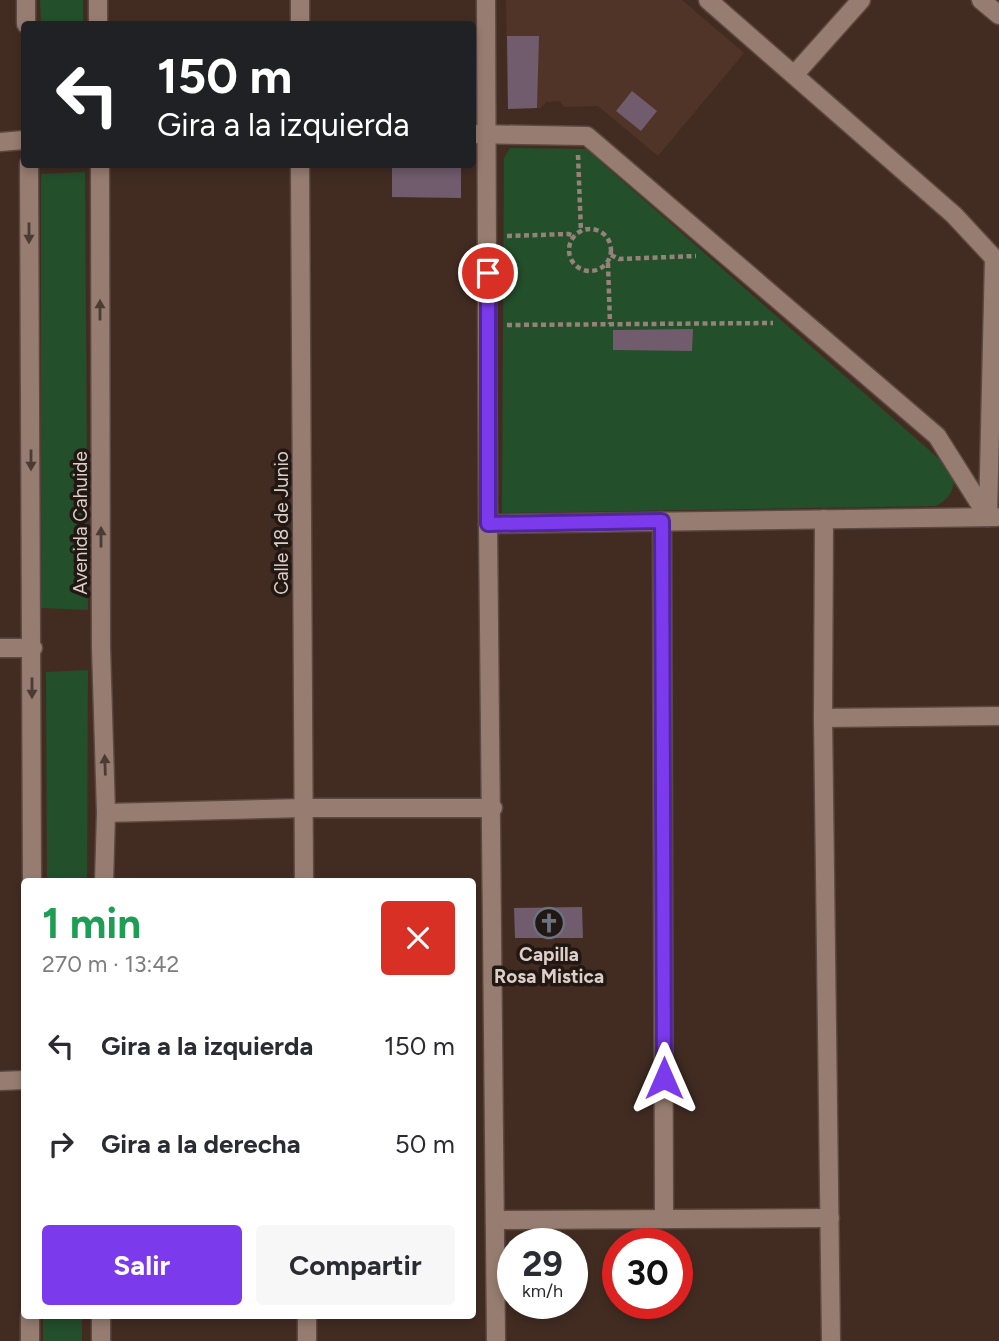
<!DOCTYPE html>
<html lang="es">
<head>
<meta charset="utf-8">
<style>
  :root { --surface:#fff; --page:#f7f7f7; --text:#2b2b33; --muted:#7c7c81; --accent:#7c3aed }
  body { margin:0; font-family:Figtree,sans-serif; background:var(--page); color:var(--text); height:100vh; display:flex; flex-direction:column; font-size:26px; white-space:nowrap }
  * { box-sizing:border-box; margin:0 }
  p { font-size:23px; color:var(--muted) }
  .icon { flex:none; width:38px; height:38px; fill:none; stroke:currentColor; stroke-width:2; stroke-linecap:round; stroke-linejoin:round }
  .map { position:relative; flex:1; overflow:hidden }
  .side { position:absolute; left:21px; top:878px; width:455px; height:441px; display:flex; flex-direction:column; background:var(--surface); border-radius:7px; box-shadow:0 4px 10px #0003 }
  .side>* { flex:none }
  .hud { position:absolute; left:21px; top:21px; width:455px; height:147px; border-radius:7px; box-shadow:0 4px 10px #0003; background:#202124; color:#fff; overflow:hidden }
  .speed { position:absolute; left:497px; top:1228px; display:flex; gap:14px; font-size:35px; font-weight:700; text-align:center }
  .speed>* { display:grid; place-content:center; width:91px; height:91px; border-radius:50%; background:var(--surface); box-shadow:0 4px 10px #0003; line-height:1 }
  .speed small { font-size:18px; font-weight:400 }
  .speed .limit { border:10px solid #d22; background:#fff; color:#111 }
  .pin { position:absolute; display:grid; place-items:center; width:60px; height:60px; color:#fff; margin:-30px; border:4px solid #fff; border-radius:50%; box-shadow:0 2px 7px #0007 }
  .me { position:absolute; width:77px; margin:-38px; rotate:0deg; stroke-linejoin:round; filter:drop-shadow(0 0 5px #0008) }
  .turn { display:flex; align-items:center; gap:24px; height:147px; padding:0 21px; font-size:32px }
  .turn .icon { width:91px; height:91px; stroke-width:2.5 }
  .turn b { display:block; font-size:49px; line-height:60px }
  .round { display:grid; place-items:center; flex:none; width:74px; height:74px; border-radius:7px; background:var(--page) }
  .summary { display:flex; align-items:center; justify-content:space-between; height:119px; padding:0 21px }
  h1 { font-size:42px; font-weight:700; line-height:52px; color:#1e9e55 }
  .cta { display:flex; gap:14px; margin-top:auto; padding:14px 21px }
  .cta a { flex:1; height:80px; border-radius:7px; background:var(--accent); color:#fff; font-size:28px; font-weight:700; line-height:80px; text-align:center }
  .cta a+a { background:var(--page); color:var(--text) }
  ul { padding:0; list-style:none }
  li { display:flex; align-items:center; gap:21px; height:98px; padding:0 21px }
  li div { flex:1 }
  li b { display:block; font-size:26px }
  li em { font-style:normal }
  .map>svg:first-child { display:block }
  .built { fill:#503427 }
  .green { fill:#234f2b }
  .building { fill:#705c6c }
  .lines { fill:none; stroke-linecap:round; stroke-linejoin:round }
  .street-casing { stroke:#5b4840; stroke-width:21 }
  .secondary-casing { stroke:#5b4840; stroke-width:21 }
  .path { stroke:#95837b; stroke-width:4.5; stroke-dasharray:5 3.5; stroke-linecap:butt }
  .street { stroke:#977d71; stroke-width:18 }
  .secondary { stroke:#977d71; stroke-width:18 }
  .oneway { fill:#4a3b34 }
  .route-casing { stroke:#51269a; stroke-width:18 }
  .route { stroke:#7c3aed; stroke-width:12 }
  .labels { text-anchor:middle; stroke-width:7; stroke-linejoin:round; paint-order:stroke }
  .street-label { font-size:19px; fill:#ddcfc8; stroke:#211713 }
  .poi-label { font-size:19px; font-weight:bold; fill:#ddcfc8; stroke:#211713 }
</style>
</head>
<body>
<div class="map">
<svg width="999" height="1341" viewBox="0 0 999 1341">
  <rect width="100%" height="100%" fill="#422c22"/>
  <!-- built -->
  <path class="built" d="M506,0H682L744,53L658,156L598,106L564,107L560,101L546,102L541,108L508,109Z"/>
  <!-- green -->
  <g class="green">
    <path d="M40,0H83V24H41Z"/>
    <path d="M510,148L586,149L954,472C955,489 951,498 936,506L502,513L504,158Z"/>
    <path d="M85,172L88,610L41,608V174Z"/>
    <path d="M88,670L87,882H47L46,672Z"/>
    <rect x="43" y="1316" width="39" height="25"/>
  </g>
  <!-- building -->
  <g class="building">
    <path d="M507,36H539L537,108L508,109Z"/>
    <path d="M632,91L657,111L641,131L616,111Z"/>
    <path d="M392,165L461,166V198L392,197Z"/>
    <path d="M693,329L692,351L613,350V330Z"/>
    <path d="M582,907L583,938H515L514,908Z"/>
  </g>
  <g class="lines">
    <!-- street casing -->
    <g class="street-casing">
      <g id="street">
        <path d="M486,0L488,524L496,1341"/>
        <path d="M708,0L954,215L994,258L988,517"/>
        <path d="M981,0L999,15"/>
        <path d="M300,24V0"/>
        <path d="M795,74L861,0"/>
        <path d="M472,134L587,136L937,436L988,517"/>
        <path d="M300,164L304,882"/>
        <path d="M824,519L823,718L831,1341"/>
        <path d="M662,521L664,1217"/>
        <path d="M488,524L996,517"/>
        <path d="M0,648H33"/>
        <path d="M823,718L999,716"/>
        <path d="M106,813L304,808H493"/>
        <path d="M0,1081L24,1080"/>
        <path d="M495,1220L830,1218"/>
        <path d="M307,1316V1341"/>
      </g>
    </g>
    <!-- secondary casing -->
    <g class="secondary-casing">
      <g id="secondary">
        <path d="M26,0V24"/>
        <path d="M98,0V24"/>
        <path d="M0,142L24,140"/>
        <path d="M29,164L32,882"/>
        <path d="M100,164L101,647L106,813L104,882"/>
        <path d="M101,1316V1341"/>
        <path d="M30,1341V1316"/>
      </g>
    </g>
    <!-- path -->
    <g class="path">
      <path d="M578,155L581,232"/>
      <circle cx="590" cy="250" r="21"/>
      <path d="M507,236L568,234L575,236"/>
      <path d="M611,255L619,259L696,256"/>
      <path d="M608,263L610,324"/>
      <path d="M507,325L773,323"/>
    </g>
    <!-- street -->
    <use href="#street" class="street"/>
    <!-- secondary -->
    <use href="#secondary" class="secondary"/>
  </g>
  <!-- one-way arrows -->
  <defs><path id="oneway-solid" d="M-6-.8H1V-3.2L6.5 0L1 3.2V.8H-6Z" transform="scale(1.75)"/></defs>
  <g class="oneway">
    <use href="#oneway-solid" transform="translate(29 233) rotate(90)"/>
    <use href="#oneway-solid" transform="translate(100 310) rotate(-90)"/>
    <use href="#oneway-solid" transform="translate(31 460) rotate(90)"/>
    <use href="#oneway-solid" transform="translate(101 537) rotate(-90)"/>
    <use href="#oneway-solid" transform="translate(32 688) rotate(90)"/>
    <use href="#oneway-solid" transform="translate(105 765) rotate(-92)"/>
  </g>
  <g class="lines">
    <!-- route casing -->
    <g class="route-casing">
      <path id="route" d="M488,273V524L662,521L664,1078"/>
    </g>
    <!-- route -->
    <use href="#route" class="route"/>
  </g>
  <!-- icons -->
  <defs>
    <g id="church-ring" transform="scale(1.575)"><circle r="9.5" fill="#211713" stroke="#6b7280" stroke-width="1.5"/><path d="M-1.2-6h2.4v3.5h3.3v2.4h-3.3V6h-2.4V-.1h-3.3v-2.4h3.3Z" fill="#6b7280"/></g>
  </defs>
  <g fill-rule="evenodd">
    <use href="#church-ring" x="549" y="923"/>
  </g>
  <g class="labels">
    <!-- street labels -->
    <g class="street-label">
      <text transform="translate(80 523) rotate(-90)" y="7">Avenida Cahuide</text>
      <text transform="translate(281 523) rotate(-90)" y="7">Calle 18 de Junio</text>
    </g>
    <!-- poi labels -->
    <g class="poi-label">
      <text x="549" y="961">Capilla<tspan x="549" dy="22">Rosa Mistica</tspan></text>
    </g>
  </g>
</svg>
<div class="speed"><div>29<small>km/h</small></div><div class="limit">30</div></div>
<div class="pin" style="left:488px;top:273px;background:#d93025"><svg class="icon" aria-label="arrive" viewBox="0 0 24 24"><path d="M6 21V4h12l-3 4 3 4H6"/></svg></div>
<svg class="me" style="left:664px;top:1078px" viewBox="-20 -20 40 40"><path d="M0-17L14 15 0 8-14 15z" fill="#7c3aed" stroke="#fff" stroke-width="4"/></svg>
<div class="hud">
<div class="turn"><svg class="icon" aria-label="left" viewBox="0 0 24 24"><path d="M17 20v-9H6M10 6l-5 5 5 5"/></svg><div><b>150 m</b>Gira a la izquierda</div></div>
</div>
<section class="side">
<div class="summary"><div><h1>1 min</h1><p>270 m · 13:42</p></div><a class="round" style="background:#d93025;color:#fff"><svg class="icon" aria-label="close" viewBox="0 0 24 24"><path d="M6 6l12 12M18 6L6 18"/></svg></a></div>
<ul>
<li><svg class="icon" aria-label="left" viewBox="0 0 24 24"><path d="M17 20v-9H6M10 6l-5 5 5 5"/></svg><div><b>Gira a la izquierda</b></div><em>150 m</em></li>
<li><svg class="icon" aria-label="right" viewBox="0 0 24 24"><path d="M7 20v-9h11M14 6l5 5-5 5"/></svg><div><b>Gira a la derecha</b></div><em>50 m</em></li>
</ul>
<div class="cta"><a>Salir</a><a>Compartir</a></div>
</section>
</div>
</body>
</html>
